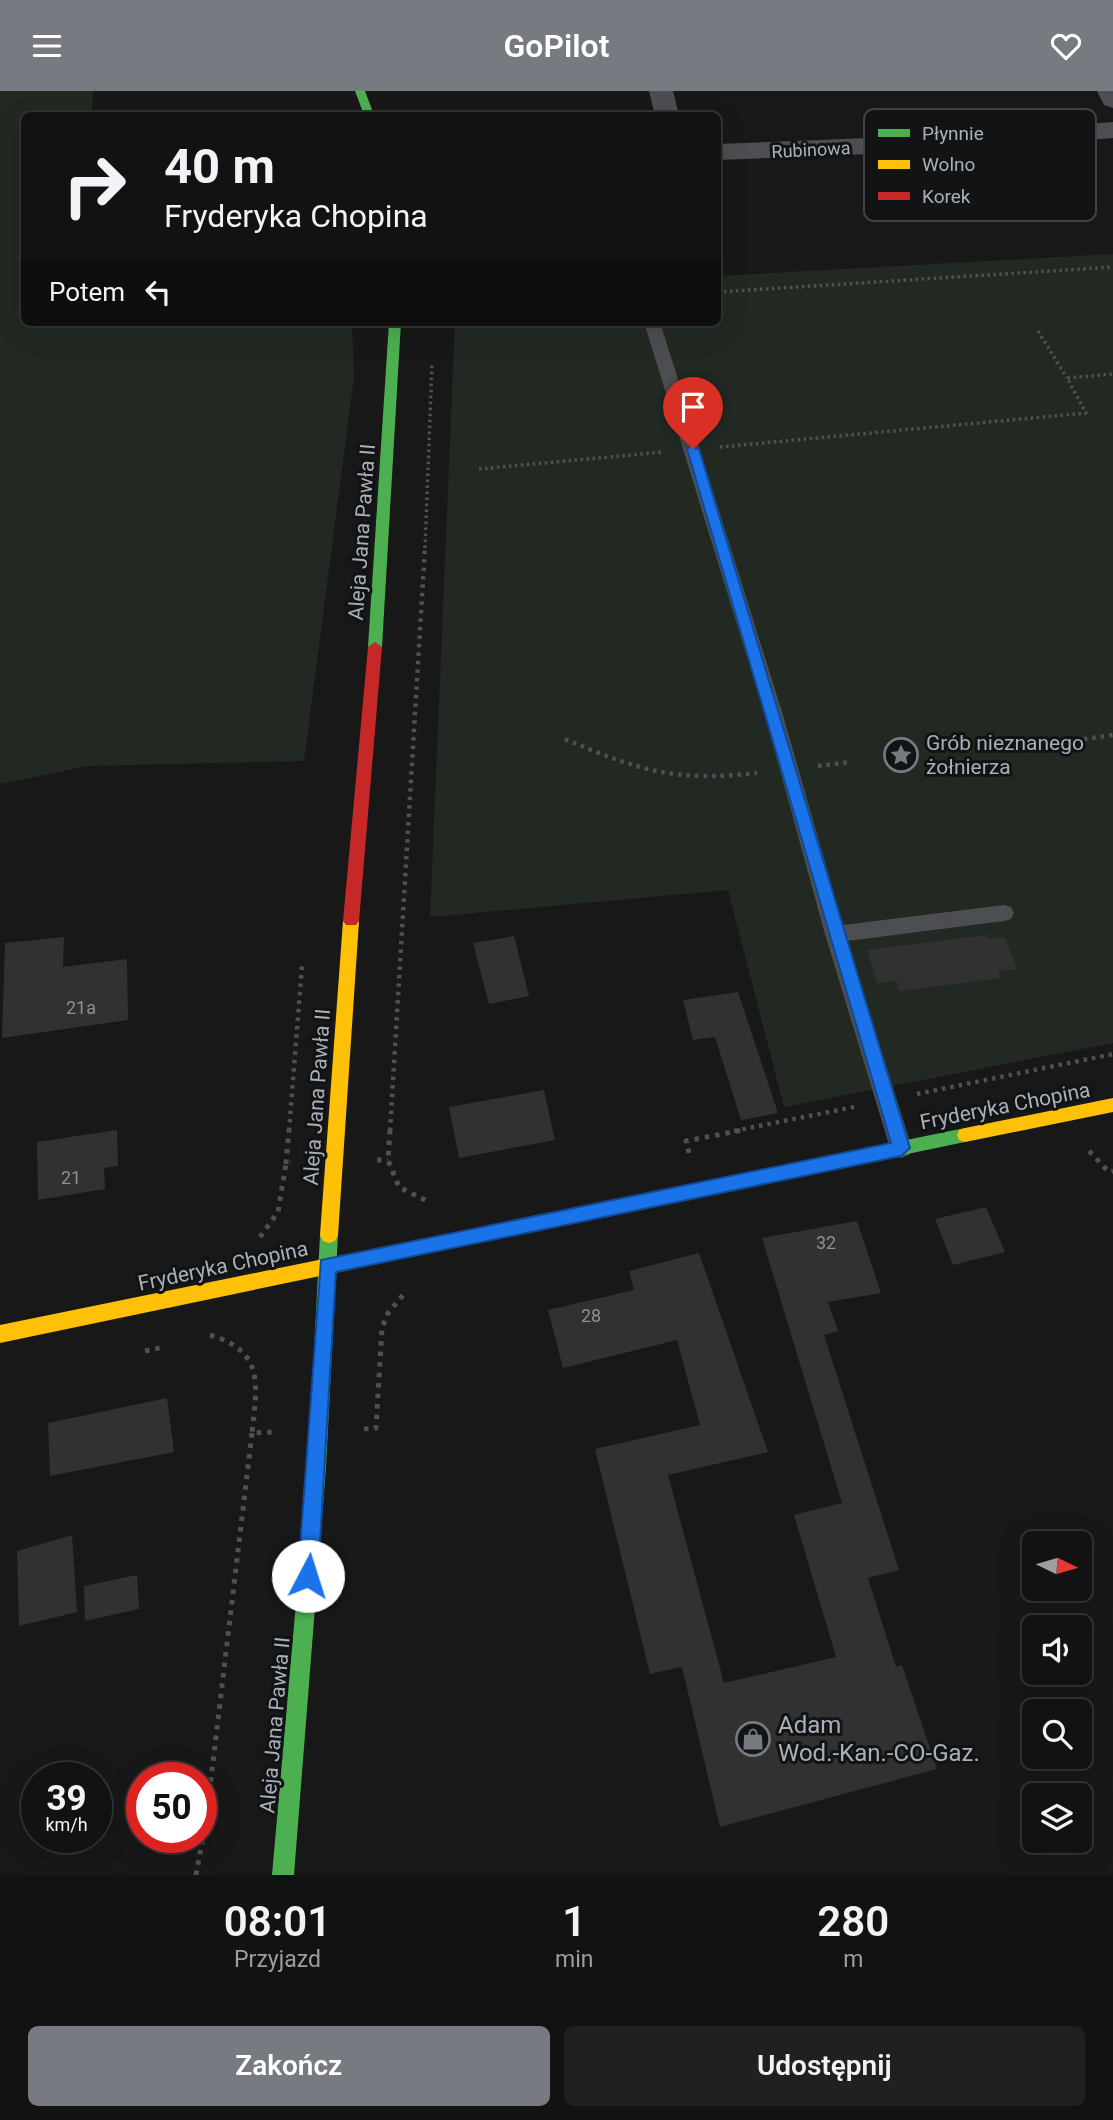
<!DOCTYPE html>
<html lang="pl">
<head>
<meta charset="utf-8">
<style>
  :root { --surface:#121212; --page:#1f2020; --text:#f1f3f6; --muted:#9c9e9f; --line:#313232; --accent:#777b81 }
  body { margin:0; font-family:Roboto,sans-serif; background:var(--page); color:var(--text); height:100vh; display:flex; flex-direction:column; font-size:26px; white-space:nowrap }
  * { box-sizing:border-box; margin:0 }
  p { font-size:23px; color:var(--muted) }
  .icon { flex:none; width:38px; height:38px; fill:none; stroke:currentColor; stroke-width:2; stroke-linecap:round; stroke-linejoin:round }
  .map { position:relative; height:1784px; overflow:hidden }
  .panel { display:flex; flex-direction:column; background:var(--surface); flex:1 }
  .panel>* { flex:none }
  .top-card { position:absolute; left:21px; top:21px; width:700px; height:214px; border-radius:10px; box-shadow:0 7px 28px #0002,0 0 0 2px var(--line); background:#121212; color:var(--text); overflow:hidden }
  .needle { width:46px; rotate:95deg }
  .buttons { position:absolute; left:1022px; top:1440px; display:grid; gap:14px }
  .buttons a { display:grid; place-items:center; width:70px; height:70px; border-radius:10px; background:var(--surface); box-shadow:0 7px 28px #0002,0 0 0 2px var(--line); font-size:35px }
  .speed { position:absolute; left:21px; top:1671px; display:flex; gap:14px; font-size:35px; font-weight:700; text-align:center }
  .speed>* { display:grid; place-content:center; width:91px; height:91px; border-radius:50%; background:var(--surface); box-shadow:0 7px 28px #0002,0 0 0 2px var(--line); line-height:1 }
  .speed small { font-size:18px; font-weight:400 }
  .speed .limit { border:10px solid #d22; background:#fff; color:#111 }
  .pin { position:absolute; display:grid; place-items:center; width:60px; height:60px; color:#fff; margin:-72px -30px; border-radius:50% 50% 50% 0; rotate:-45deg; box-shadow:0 0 7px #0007 }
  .pin .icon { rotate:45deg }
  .me { position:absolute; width:77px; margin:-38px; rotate:5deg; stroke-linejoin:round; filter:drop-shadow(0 0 5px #0008) }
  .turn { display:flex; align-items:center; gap:24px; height:147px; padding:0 28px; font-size:32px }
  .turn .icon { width:91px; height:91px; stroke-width:2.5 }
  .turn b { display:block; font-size:49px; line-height:60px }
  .then { display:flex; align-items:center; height:66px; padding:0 28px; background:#0003; gap:14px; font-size:26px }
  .eta { display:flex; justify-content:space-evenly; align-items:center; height:119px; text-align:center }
  .eta b { font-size:42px; font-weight:600; line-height:49px }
  .primary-button { display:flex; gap:14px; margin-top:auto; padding:14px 28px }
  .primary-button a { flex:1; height:80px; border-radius:10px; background:var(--accent); color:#fff; font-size:28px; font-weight:600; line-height:80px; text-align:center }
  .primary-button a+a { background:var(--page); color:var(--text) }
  header { display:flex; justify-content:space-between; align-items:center; height:91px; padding:0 28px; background:var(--accent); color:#fff; font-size:32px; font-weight:600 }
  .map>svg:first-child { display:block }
  .green { fill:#222922 }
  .building { fill:#313132 }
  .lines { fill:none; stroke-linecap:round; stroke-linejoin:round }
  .path-far2 { stroke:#4e5053; stroke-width:3.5; stroke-dasharray:2.5 3.5; stroke-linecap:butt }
  .path-far1 { stroke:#4e5053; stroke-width:4.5; stroke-dasharray:3.5 5; stroke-linecap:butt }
  .path { stroke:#4e5053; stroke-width:5; stroke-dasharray:4.5 6; stroke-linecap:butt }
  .lane { fill:#4d4e51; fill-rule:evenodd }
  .street { fill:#4d4e51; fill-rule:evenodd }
  .fast { fill:#4caf50; fill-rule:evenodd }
  .slow { fill:#ffc107; fill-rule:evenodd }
  .jam { fill:#c62828; fill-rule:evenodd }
  .route { fill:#1a73e8; stroke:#114b97; stroke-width:2 }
  .labels { text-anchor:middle; stroke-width:6; stroke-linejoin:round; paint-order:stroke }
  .far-street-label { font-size:18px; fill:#aab0b9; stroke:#121314 }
  .number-label { font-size:18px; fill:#8c9097 }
  .street-label { font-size:21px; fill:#aab0b9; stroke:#121314 }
  .poi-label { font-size:21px; fill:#aab0b9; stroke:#121314; text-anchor:start }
  .near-poi-label { font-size:24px; fill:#aab0b9; stroke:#121314; text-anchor:start }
  .key { fill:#121314; stroke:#404246; stroke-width:2 }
  .key-label { font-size:19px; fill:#aab0b9 }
</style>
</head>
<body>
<header><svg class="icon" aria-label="menu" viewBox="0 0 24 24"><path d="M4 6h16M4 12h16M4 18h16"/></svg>GoPilot<svg class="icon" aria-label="heart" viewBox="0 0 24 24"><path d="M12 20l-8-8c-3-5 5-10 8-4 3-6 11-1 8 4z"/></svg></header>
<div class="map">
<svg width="1113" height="1784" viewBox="0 0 1113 1784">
  <rect width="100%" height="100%" fill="#181818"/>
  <!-- green -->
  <g class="green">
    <path d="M0,0H93L92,24H24V231H352L354,286L304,670L88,675L0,693Z"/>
    <path d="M1113,163V952L784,1016L728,799L430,826L455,231H718V185Z"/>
  </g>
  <!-- building -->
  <g class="building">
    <path d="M986,844L987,848L1005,846L1017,878L998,880L1001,887L899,900L896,890L877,892L867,859Z"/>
    <path d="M514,845L529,905L489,913L473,852Z"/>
    <path d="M64,846L63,876L127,868L128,929L2,947L5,852Z"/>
    <path d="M738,901L778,1022L741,1029L715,946L693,949L683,909Z"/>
    <path d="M544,999L555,1049L459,1067L449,1016Z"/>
    <path d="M117,1039L118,1075L104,1077L105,1098L38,1109L37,1051Z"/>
    <path d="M986,1116L1005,1161L953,1174L935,1128Z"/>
    <path d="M857,1130L881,1202L828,1211L838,1240L824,1244L899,1479L868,1487L896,1576L902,1574L937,1678L720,1736L682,1576L650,1583L595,1358L700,1334L677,1249L563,1277L548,1219L634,1199L629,1180L699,1162L768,1361L668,1384L724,1592L836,1566L794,1424L842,1412L762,1147Z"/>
    <path d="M167,1307L174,1361L50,1385L48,1332Z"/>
    <path d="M72,1444L77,1521L19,1535L17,1460Z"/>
    <path d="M137,1484L139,1518L85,1530L84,1495Z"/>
  </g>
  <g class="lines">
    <!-- path-far2 -->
    <g class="path-far2">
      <path d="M718,201L1113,176"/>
      <path d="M1038,240L1067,287"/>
      <path d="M720,356L1086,322L1067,287L1113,283"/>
      <path d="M479,378L663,361"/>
      <path d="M425,457L432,274"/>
    </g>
    <!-- path-far1 -->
    <g class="path-far1">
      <path d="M565,648C640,680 675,691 757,682"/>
      <path d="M1025,657L1113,644"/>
      <path d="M818,675L851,671"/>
      <path d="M917,1003L1113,963"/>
      <path d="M289,1040L302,875"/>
      <path d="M390,1040L425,456"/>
      <path d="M734,1040L854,1016"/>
    </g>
    <!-- path -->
    <g class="path">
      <path d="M390,1039L388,1069L399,1096L429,1111"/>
      <path d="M1089,1060L1109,1081L1113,1080"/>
      <path d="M689,1062L686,1050L743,1039"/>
      <path d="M377,1069H388"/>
      <path d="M286,1073L289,1039"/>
      <path d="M260,1146L278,1121L286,1073L291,1072"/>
      <path d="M210,1244C265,1260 257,1294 252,1342L275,1341"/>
      <path d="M145,1260L164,1256"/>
      <path d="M364,1338L376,1337L382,1237L388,1222L403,1204"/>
      <path d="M196,1784L206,1730L252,1342"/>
    </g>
    <!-- lane -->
    <path class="lane" d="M644,231H660L782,621L843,834L1004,814L1011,816L1014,822L1011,828L1004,830L847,850L912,1057L909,1064L901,1067L893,1064L890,1057L825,843L764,621Z"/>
    <!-- street -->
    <g class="street">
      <path d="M649,0H673L679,24H655Z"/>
      <path d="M1097,0H1113V17L1104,14Z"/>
      <path d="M1113,31V47L944,60L718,69V53L944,44Z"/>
    </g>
    <!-- fast -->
    <g class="fast">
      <path d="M355,0H365L374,24H364Z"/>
      <path d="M389,231H401L382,556L375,561L368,556Z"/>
      <path d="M965,1037L971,1039L973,1044L971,1049L965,1051L392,1170L386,1168L383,1162L386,1156L392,1154Z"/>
      <path d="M329,1136L335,1138L338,1144L326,1376L294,1784H272L308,1376L320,1144L323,1138Z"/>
    </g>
    <!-- slow -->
    <g class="slow">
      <path d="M351,824L356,826L359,830L338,1144L335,1150L329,1152L323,1150L320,1144L343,830L346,826Z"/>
      <path d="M1113,1007V1021L965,1051L959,1049L957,1044L959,1039L965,1037Z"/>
      <path d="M392,1154L398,1156L401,1162L398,1168L392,1170L0,1252V1234Z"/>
    </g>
    <!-- jam -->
    <path class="jam" d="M375,551L382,556L359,830L356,834H346L343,830L368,556Z"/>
  </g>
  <!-- route -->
  <path class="route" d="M689,355L699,358L910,1057L901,1065L336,1181L318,1485L315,1492L308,1495L301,1492L298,1485L321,1169L891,1052L687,358Z"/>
  <!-- icons -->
  <defs>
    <g id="sight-ring" transform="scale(1.75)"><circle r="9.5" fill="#121314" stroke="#777b81" stroke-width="1.5"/><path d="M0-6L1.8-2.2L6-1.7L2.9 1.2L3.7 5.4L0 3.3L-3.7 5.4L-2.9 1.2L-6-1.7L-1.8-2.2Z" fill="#777b81"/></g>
    <g id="shop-ring" transform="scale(1.75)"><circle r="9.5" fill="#121314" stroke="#777b81" stroke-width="1.5"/><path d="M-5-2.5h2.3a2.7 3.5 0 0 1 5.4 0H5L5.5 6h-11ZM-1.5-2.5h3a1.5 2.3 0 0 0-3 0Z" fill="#777b81"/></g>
  </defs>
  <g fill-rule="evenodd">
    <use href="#sight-ring" x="901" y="664"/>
    <use href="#shop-ring" x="753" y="1648"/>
  </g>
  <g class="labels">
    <!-- far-street labels -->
    <g class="far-street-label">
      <text transform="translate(811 59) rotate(-3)" y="6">Rubinowa</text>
    </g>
    <!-- number labels -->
    <g class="number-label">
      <text x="81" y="923">21a</text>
      <text x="71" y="1093">21</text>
      <text x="826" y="1158">32</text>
      <text x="591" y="1231">28</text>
    </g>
    <!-- street labels -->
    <g class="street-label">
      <text transform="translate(362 441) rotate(-86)" y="7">Aleja Jana Pawła II</text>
      <text transform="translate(317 1006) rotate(-86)" y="7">Aleja Jana Pawła II</text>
      <text transform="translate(1005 1015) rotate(-11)" y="7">Fryderyka Chopina</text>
      <text transform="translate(223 1175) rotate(-12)" y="7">Fryderyka Chopina</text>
      <text transform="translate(275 1634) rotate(-85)" y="7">Aleja Jana Pawła II</text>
    </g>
    <!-- poi labels -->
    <g class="poi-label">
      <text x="926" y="659">Grób nieznanego<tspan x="926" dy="24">żołnierza</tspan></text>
    </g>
    <!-- near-poi labels -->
    <g class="near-poi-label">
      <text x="778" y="1642">Adam<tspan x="778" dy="28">Wod.-Kan.-CO-Gaz.</tspan></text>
    </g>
  </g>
  <!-- legend -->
  <rect x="864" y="18" width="232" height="112" rx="10" class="key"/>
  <rect x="878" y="38" width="32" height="8" fill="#4caf50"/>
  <rect x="878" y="69" width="32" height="9" fill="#ffc107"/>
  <rect x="878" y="101" width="32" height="8" fill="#c62828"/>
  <g class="key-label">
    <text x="922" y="49">Płynnie</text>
    <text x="922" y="80">Wolno</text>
    <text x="922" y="112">Korek</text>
  </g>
</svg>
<div class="buttons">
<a><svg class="needle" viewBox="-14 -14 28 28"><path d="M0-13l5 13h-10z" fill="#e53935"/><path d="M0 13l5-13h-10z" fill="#9c9e9f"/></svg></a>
<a><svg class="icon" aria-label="sound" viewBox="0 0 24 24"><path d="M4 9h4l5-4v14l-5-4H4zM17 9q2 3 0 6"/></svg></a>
<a><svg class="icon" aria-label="search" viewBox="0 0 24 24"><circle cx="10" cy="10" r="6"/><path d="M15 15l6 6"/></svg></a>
<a><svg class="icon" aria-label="layers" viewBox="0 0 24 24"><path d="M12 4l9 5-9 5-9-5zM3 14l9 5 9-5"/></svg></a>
</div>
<div class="speed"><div>39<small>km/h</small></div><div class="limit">50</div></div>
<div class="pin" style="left:693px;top:358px;background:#d93025"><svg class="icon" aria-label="arrive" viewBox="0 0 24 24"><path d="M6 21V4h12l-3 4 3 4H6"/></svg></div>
<svg class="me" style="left:308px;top:1485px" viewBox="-20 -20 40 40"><circle r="19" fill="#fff"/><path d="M0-13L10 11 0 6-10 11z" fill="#1a73e8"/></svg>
<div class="top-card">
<div class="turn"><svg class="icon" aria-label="right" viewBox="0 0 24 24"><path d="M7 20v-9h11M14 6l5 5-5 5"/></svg><div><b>40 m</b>Fryderyka Chopina</div></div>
<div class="then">Potem<svg class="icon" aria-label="left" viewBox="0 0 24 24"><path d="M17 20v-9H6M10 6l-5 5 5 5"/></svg></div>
</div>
</div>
<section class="panel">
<div class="eta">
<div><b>08:01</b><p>Przyjazd</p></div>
<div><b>1</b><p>min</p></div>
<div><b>280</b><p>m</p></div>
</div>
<div class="primary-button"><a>Zakończ</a><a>Udostępnij</a></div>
</section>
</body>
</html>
